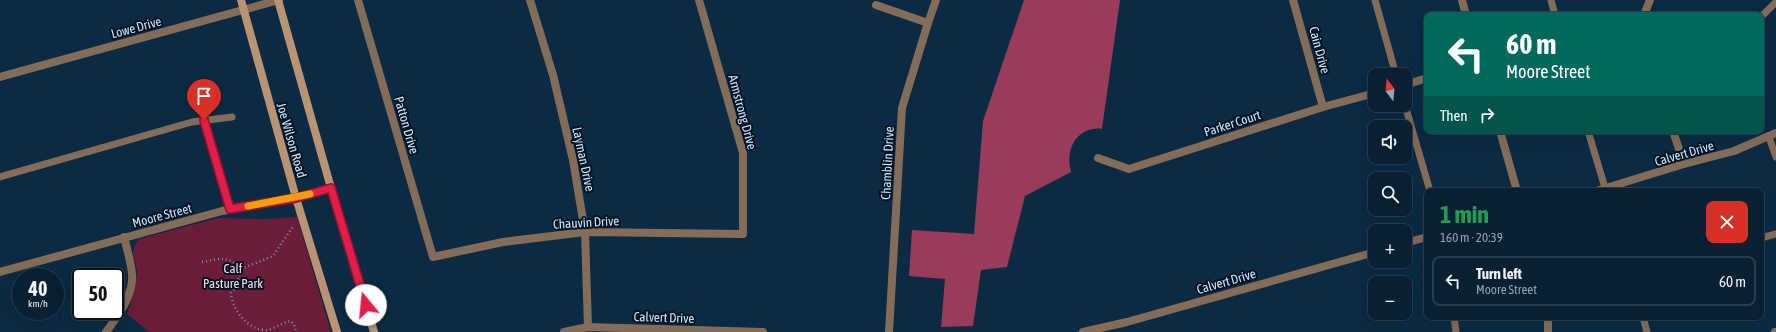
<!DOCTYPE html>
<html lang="en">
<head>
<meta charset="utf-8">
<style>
  :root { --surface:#082032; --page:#11283a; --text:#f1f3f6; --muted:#98a3ac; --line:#293e4d }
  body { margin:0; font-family:"Asap Condensed",sans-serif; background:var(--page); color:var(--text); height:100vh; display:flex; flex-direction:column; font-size:15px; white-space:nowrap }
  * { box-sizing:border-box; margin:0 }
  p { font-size:13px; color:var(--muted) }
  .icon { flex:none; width:22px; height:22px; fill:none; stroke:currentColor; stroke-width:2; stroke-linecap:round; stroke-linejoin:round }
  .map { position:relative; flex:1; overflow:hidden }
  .drawer { position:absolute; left:1424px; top:188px; width:340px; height:132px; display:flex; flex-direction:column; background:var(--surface); border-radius:8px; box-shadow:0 4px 16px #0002,0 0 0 1px var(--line) }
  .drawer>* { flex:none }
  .top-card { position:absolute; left:1424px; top:12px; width:340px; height:122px; border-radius:8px; box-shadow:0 4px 16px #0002,0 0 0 1px var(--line); background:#00695c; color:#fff; overflow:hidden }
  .needle { width:26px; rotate:344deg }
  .controls { position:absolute; left:1368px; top:68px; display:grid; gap:8px }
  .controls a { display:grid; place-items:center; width:44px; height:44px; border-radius:8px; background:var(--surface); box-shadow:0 4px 16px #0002,0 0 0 1px var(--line); font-size:20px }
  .speed { position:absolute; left:12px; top:268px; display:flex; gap:8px; font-size:20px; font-weight:700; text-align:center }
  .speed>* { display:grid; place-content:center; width:52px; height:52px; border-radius:50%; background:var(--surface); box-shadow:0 4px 16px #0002,0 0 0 1px var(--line); line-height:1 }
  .speed small { font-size:10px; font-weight:400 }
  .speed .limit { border:2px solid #111; border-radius:6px; background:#fff; color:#111 }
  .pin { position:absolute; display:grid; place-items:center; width:34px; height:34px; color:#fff; margin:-41px -17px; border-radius:50% 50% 50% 0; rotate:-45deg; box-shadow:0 0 4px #0007 }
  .pin .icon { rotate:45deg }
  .me { position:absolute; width:44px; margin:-22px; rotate:343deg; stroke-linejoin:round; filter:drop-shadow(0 0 3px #0008) }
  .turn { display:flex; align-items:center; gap:14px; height:84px; padding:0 16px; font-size:18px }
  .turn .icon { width:52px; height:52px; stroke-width:2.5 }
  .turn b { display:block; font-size:28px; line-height:34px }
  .then { display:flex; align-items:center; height:38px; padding:0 16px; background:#0003; gap:8px; font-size:15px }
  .round { display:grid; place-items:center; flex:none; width:42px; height:42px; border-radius:8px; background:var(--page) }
  .summary { display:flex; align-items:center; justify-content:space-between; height:68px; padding:0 16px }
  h1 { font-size:24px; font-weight:700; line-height:30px; color:#1e9e55 }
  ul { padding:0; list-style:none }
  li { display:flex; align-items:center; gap:12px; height:50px; margin:0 8px 6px; padding:0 8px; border:2px solid var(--line); border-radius:8px }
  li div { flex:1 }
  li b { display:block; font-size:15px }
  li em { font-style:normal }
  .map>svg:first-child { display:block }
  .green { fill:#6b1c38 }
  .forest { fill:#983c59 }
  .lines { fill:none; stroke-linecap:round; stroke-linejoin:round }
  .path { stroke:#7692a8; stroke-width:2.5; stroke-dasharray:1 3; stroke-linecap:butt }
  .service { stroke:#846d58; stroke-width:7 }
  .minor { stroke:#846d58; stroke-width:8 }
  .tertiary { stroke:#846d58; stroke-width:8 }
  .secondary { stroke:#b99372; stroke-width:8 }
  .route-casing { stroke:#92132f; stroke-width:10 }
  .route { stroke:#e11d48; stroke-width:7 }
  .slow { stroke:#f59e0b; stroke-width:7 }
  .labels { text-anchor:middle; stroke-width:4; stroke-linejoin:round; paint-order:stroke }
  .street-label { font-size:13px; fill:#cfe7fc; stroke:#001325 }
  .park-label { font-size:13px; fill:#f8dce2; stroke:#001325 }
</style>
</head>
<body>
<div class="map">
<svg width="1776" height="332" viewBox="0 0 1776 332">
  <rect width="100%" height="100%" fill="#0a2b43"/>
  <!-- green -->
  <path class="green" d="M297,217L331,332H149L127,314C131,301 136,287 137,273C137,257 127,257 139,239L218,218L266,219Z"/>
  <!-- forest -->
  <path class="forest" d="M1024,0H1120L1102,129C1097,128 1091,129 1086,131C1070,139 1067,156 1071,172L1025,196L1007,267L981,270L973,326L941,327L945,279L909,276L912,230L974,234L983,121Z"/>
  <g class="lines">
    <!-- path -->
    <g class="path">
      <path d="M202,262C220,259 228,255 241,269L236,287L231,293C232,309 247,330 266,330C274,329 282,323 290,321L294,324L296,332"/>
      <path d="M241,269L273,256L294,225"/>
    </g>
    <!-- service -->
    <g class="service">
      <path d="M1375,0L1396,75"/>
      <path d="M1551,0L1555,15"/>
      <path d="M1761,17L1776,2"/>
      <path d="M1405,105L1430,191"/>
      <path d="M204,120L230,209"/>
      <path d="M1588,131L1606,191"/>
      <path d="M1769,137L1776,157"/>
      <path d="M0,177L192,122L232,117"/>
      <path d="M1761,238L1776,234"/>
      <path d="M1454,317L1456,332"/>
      <path d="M1643,317L1647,332"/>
    </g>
    <!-- minor -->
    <g class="minor">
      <path d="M358,0L433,257L503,242L585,232L743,234V153L699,0"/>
      <path d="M530,0L553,75L573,160L585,232L588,327"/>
      <path d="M1293,0L1323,107"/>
      <path d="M876,5L928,23"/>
      <path d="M1644,15L1650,0"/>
      <path d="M1405,85L1427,78"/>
      <path d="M1673,131L1684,164"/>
      <path d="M1098,158L1129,169L1323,107L1375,93"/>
      <path d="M1596,191L1684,164L1734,151L1776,133"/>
      <path d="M1405,243L1427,237"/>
      <path d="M0,272L222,211L296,198L331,188"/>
      <path d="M106,332C118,316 134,295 132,274C131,262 127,249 124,237"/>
      <path d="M564,332L588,327L763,332"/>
      <path d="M889,332L902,108L928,23L936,0"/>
      <path d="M1083,332L1127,322L1375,252"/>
      <path d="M1775,332H1776"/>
    </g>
    <!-- tertiary -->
    <g class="tertiary">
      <path d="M1462,0L1466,15"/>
      <path d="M0,77L279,0"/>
      <path d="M1500,131L1517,191"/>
      <path d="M1548,317V332"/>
    </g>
    <!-- secondary -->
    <g class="secondary">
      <path d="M241,0L296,198L337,332"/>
      <path d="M278,0L331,188L374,332"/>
    </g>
  </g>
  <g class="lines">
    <!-- route casing -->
    <g class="route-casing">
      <path id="route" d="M204,120L230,209L296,198L331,188L366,305"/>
    </g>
    <!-- route -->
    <use href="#route" class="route"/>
    <!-- slow -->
    <path class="slow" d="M248,206L310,194"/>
  </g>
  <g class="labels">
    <!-- street labels -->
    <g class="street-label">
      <text transform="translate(136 27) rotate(-15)" y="5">Lowe Drive</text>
      <text transform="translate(1320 50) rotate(75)" y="5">Cain Drive</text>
      <text transform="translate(743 112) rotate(75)" y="5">Armstrong Drive</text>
      <text transform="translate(1232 123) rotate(-18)" y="5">Parker Court</text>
      <text transform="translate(407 125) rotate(74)" y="5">Patton Drive</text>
      <text transform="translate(292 140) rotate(74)" y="5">Joe Wilson Road</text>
      <text transform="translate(1684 153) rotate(-16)" y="5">Calvert Drive</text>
      <text transform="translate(584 159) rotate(78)" y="5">Layman Drive</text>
      <text transform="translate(887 163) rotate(-87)" y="5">Chamblin Drive</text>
      <text transform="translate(162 215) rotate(-15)" y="5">Moore Street</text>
      <text transform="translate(586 222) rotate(-3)" y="5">Chauvin Drive</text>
      <text transform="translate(1226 281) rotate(-16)" y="5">Calvert Drive</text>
      <text transform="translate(664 317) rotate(2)" y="5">Calvert Drive</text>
    </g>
    <!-- park labels -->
    <g class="park-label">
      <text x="233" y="273">Calf<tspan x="233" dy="15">Pasture Park</tspan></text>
    </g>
  </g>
</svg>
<div class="controls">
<a><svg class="needle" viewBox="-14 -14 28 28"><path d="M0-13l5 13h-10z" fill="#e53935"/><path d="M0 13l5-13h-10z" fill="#98a3ac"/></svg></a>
<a><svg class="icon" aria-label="sound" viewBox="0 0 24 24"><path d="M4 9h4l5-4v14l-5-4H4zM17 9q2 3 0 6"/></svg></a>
<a><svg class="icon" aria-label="search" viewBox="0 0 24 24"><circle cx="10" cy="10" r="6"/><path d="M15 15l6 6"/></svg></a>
<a>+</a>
<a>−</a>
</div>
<div class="speed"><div>40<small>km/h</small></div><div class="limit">50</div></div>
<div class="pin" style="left:204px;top:120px;background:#d93025"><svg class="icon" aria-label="arrive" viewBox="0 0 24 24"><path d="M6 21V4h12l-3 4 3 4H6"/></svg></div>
<svg class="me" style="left:366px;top:305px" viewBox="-20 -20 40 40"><circle r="19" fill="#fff"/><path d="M0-13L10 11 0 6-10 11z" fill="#e11d48"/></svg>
<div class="top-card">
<div class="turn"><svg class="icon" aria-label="left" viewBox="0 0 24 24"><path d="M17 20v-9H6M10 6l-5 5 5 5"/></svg><div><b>60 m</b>Moore Street</div></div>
<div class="then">Then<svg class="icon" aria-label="right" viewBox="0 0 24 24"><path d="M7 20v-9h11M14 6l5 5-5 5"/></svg></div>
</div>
<section class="drawer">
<div class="summary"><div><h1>1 min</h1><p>160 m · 20:39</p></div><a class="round" style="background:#d93025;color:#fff"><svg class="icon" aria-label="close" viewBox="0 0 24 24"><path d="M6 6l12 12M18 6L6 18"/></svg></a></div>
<ul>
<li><svg class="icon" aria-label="left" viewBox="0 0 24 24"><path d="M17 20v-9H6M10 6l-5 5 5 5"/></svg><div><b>Turn left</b><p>Moore Street</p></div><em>60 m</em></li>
</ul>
</section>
</div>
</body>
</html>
